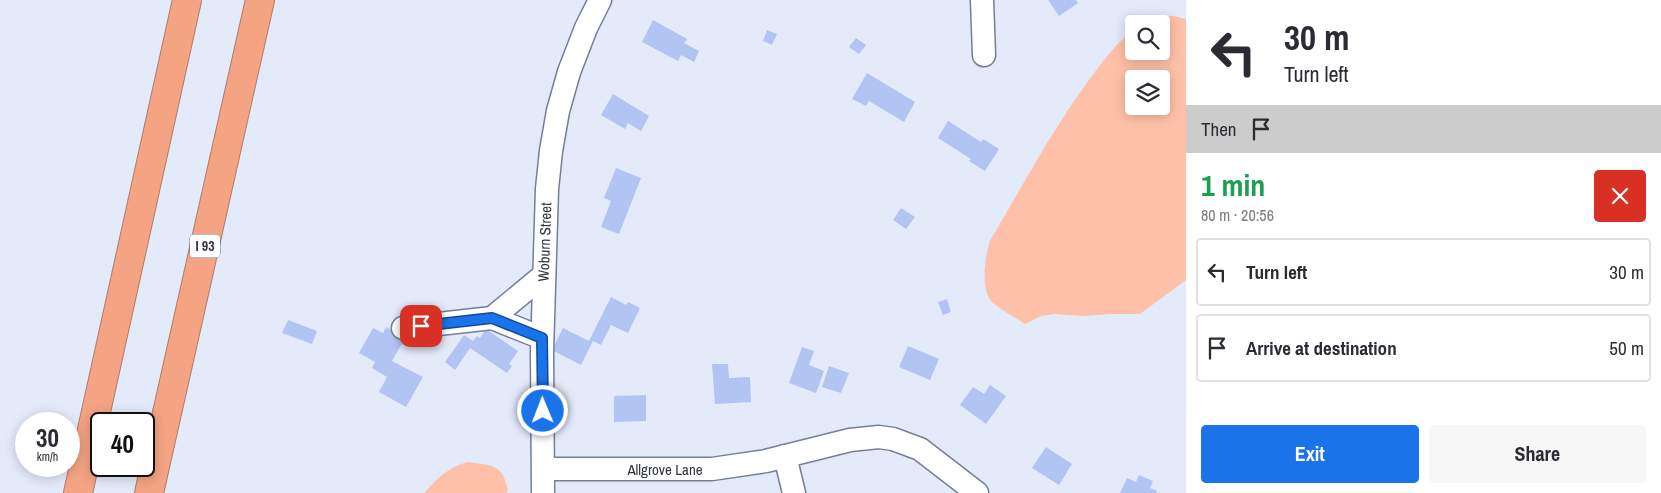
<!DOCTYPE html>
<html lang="en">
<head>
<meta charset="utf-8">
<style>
  :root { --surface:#fff; --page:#f7f7f7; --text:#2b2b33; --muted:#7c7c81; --line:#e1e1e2; --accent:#1a73e8 }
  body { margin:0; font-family:"Archivo Narrow",sans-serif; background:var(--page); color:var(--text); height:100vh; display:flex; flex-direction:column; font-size:19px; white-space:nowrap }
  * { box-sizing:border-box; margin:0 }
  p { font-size:16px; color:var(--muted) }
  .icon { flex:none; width:28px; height:28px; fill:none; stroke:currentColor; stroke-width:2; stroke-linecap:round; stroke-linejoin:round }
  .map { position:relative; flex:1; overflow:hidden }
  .drawer { display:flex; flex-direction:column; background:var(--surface); width:475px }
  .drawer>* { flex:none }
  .top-card { background:#fff; color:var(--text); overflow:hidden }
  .fabs { position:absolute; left:1125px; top:15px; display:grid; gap:10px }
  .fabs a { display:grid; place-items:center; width:45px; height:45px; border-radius:5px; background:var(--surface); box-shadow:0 2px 12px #0003; font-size:25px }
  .speed { position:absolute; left:15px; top:412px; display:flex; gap:10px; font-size:25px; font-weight:700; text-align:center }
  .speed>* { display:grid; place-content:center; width:65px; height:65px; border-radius:50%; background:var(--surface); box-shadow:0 2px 12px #0003; line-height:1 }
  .speed small { font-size:12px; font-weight:400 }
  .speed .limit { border:2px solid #111; border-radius:8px; background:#fff; color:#111 }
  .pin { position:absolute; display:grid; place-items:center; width:42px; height:42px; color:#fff; margin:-21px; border-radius:10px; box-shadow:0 2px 8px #0006 }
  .me { position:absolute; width:55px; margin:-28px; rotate:359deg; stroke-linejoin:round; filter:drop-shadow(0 0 4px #0008) }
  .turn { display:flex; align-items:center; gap:18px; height:105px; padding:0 15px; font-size:22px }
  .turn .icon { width:65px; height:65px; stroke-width:2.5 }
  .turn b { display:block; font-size:35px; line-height:42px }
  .then { display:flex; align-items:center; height:48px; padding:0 15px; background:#0003; gap:10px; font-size:19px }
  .round { display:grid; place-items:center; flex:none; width:52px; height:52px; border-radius:5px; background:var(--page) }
  .headline { display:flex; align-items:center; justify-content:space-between; height:85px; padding:0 15px }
  h1 { font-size:30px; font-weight:700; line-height:38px; color:#1e9e55 }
  .button { display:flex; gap:10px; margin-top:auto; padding:10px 15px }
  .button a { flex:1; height:58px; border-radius:5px; background:var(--accent); color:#fff; font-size:20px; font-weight:700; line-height:58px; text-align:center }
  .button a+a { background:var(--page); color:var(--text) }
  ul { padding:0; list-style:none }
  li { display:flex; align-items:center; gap:15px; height:68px; margin:0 10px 8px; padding:0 5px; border:2px solid var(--line); border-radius:5px }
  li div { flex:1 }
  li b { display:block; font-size:19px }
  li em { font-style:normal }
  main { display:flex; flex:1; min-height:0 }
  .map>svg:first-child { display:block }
  .green { fill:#fec0a8; fill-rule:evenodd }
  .building { fill:#b2c4f2 }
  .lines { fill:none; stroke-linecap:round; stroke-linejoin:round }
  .minor-casing { stroke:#757e97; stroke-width:25 }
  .highway-casing { stroke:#b07d6c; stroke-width:30 }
  .minor { stroke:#fff; stroke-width:22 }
  .highway { stroke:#f4a383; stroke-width:28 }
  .route-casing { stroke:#114b97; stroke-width:12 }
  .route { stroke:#1a73e8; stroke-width:9 }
  .labels { text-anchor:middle; stroke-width:4; stroke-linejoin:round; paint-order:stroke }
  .shield { fill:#fff; stroke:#70727a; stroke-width:1 }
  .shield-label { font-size:14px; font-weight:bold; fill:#323641 }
  .street-label { font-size:15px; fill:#323641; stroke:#fff }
</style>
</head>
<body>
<main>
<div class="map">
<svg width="1186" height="493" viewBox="0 0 1186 493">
  <rect width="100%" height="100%" fill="#e3eafa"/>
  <!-- green -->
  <g class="green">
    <path d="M1160,16H1174L1186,19V280L1140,314H1111L1083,316L1055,314L1041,316L1025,324C1015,317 1001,310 992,302C980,290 985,255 990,241C1021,188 1050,134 1086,84C1100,65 1115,44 1134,29V51H1161V24H1143ZM1134,79H1161V106H1134Z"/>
    <path d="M468,462C492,466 502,463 508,490L506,493H424C437,479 449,466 468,462Z"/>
  </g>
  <!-- building -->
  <g class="building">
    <path d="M1048,0H1076L1078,3L1059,16Z"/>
    <path d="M653,20L687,39L684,43L699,51L694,62L681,55L678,61L642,42Z"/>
    <path d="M767,30L777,34L772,45L763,41Z"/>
    <path d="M856,38L866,45L859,54L849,47Z"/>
    <path d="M867,73L915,102L904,122L869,101L866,106L852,99Z"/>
    <path d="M613,94L649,116L641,131L628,123L625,129L601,115Z"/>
    <path d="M948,121L981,142L983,139L999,149L985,171L969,161L971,159L938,138Z"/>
    <path d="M616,168L641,178L619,234L601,227L611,201L604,198Z"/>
    <path d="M901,208L915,217L906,229L893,220Z"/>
    <path d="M611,297L626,305L628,302L640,308L628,333L611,325L601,345L593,341L581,365L552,350L563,328L589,341Z"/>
    <path d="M947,299L951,312L943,315L938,302Z"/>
    <path d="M288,320L317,331L312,344L282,333Z"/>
    <path d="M386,327L405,338L392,361L423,377L406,407L379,392L387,377L372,368L375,362L359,353L373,328L383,333Z"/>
    <path d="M486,329L518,351L509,364L512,366L507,373L470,348L455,370L445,362L464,335L473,341L477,336L480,338Z"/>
    <path d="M908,346L939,359L930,380L899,367Z"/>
    <path d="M802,347L814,351L809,365L824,371L816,393L789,383Z"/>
    <path d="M712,364H728L729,378L750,377L751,402L715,404Z"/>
    <path d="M829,366L849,373L841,393L822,387Z"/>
    <path d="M990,385L1006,396L986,424L960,405L973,387L984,394Z"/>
    <path d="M646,395V421L614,422V396Z"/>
    <path d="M1046,447L1072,464L1059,485L1032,468Z"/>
    <path d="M1139,475L1153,481L1150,488L1157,491L1156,493H1120L1127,478L1136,482Z"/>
  </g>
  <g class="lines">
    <!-- minor casing -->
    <g class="minor-casing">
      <g id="minor">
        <path d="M982,0L984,55"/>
        <path d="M492,318L542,338"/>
        <path d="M403,328L492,318L544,275"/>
        <path d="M785,456L794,493"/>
        <path d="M544,469H712L766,461L850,440L879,437L893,439L920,449L977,493"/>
        <path d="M543,493L542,352L547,189L551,151L558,111L569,72L586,28L600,0"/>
      </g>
    </g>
    <!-- highway casing -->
    <g class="highway-casing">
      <g id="highway">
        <path d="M78,493L187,0"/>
        <path d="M149,493L260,0"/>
      </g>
    </g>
    <!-- minor -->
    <use href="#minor" class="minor"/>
    <!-- highway -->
    <use href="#highway" class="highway"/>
  </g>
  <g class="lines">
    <!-- route casing -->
    <g class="route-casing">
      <path id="route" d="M421,326L492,318L542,338L543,411"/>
    </g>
    <!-- route -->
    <use href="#route" class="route"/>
  </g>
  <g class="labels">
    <!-- shield labels -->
    <rect class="shield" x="190" y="234.5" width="30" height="23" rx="4"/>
    <g class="shield-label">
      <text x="205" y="251">I 93</text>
    </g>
    <!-- street labels -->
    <g class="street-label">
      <text transform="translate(545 242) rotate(-88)" y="5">Woburn Street</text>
      <text x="665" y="475">Allgrove Lane</text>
    </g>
  </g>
</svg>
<div class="fabs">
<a><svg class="icon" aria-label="search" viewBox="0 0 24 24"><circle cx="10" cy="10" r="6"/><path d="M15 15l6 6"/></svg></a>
<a><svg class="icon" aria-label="layers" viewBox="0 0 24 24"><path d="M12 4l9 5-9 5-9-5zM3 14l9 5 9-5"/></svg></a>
</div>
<div class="speed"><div>30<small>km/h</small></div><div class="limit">40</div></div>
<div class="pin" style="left:421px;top:326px;background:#d93025"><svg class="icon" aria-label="arrive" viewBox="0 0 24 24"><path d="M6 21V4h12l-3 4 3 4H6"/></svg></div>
<svg class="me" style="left:543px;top:411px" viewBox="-20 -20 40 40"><circle r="17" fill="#1a73e8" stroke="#fff" stroke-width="3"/><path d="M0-11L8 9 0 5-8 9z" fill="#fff"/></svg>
</div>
<section class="drawer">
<div class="top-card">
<div class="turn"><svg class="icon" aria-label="left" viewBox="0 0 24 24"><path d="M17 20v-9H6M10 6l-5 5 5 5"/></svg><div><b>30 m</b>Turn left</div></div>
<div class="then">Then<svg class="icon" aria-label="arrive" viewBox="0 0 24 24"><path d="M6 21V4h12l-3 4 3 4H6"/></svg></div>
</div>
<div class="headline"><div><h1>1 min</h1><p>80 m · 20:56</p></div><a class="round" style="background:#d93025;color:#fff"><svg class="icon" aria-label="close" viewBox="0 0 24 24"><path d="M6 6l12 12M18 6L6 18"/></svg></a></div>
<ul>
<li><svg class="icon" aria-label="left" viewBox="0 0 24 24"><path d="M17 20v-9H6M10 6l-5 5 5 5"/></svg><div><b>Turn left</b></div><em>30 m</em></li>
<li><svg class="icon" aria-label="arrive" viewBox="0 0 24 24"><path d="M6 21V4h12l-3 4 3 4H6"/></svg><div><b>Arrive at destination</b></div><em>50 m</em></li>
</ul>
<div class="button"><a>Exit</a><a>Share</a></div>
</section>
</main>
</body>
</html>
